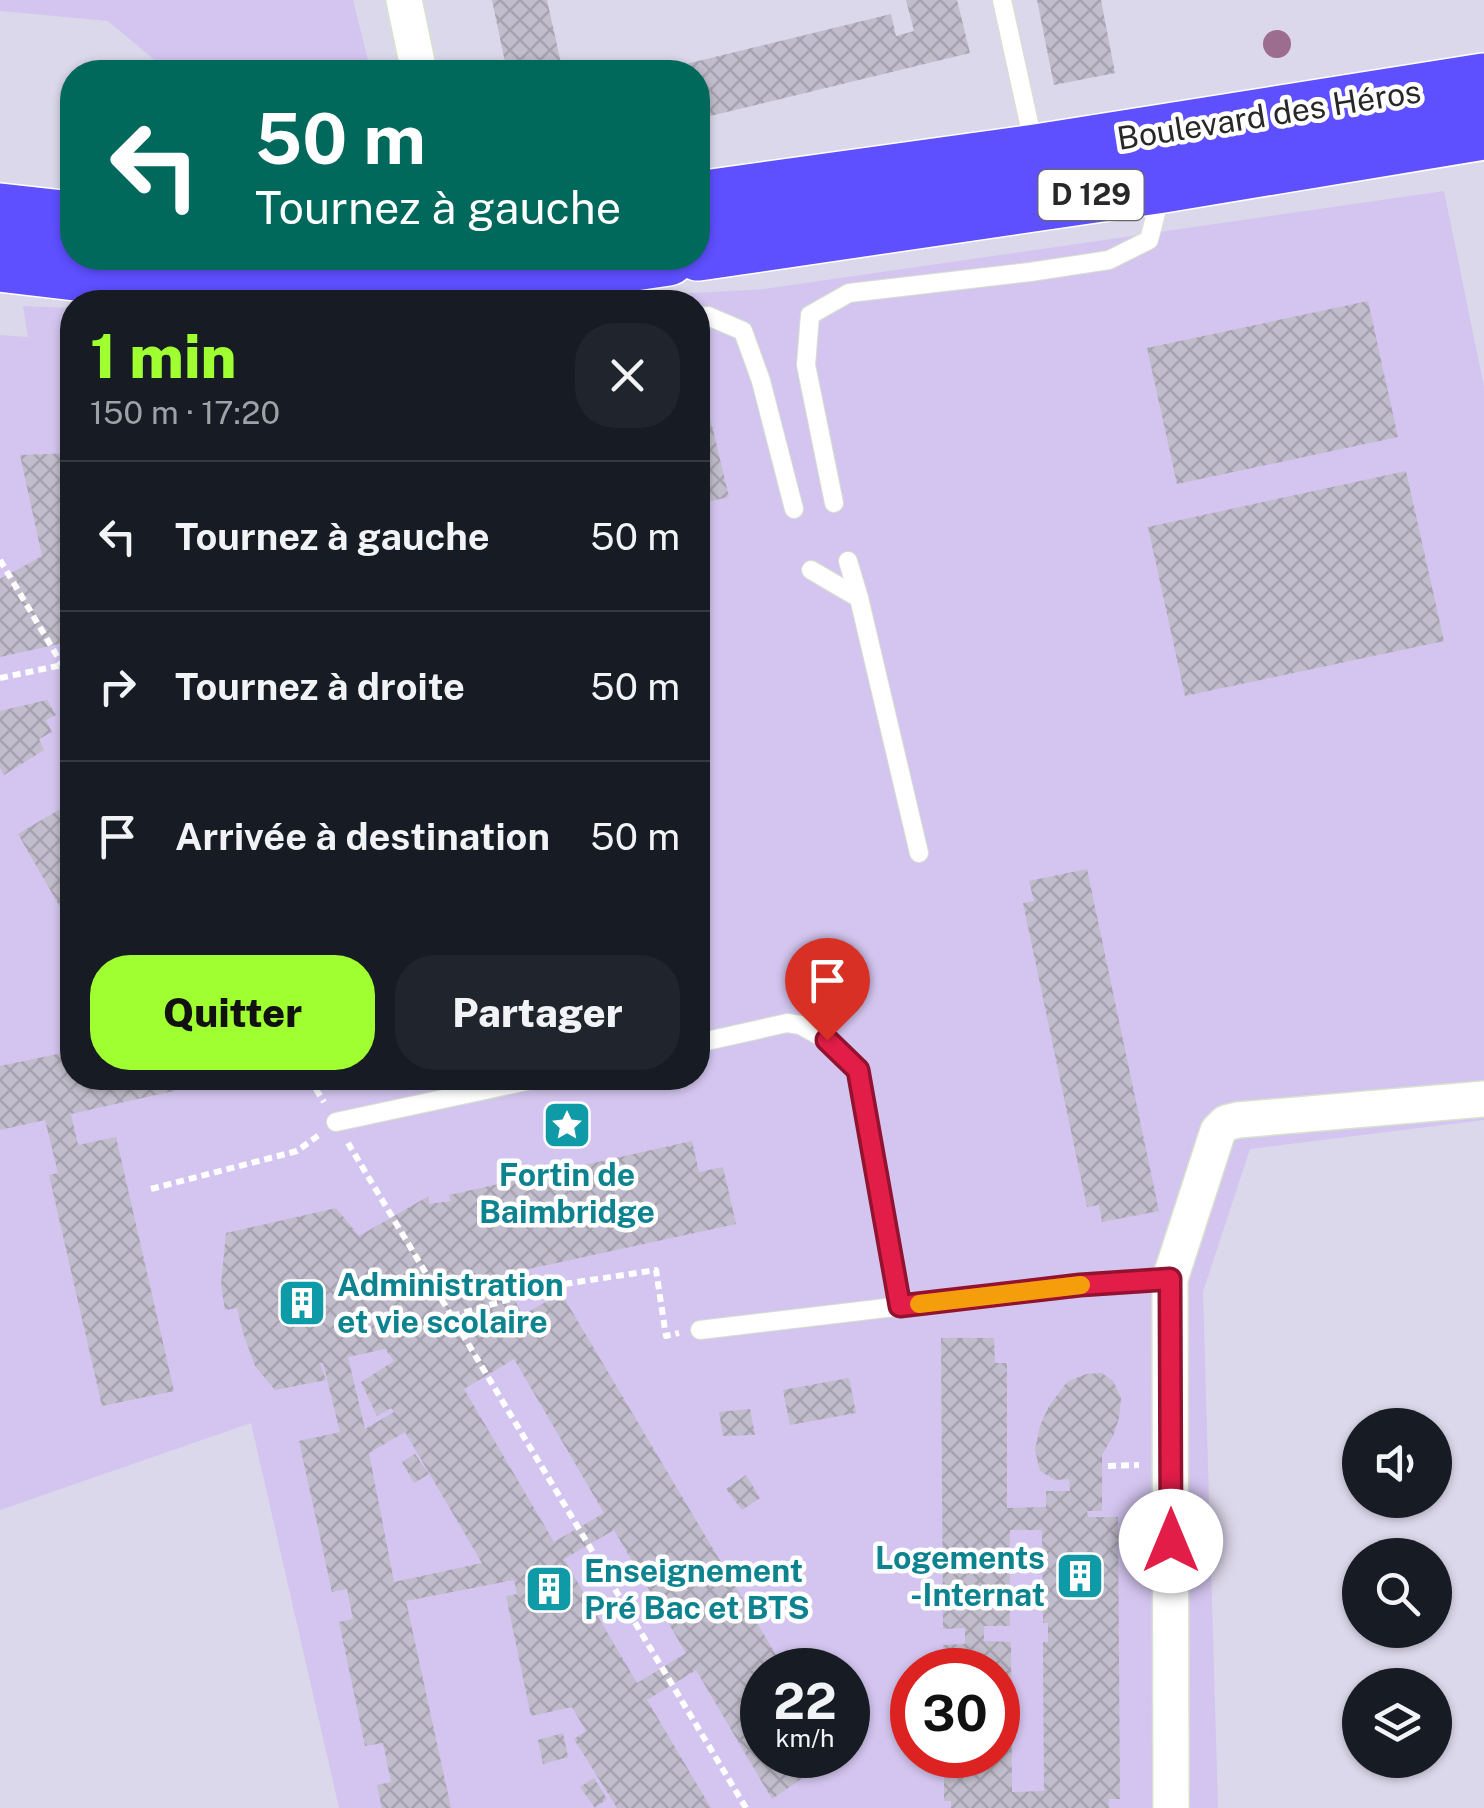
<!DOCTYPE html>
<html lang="fr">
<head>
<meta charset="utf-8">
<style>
  :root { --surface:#171b24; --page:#20242c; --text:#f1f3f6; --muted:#9ea1a6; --line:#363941; --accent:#9fff31 }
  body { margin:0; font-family:"Public Sans",sans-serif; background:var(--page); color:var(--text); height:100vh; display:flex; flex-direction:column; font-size:38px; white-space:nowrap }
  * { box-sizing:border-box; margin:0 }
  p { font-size:32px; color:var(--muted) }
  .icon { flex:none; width:55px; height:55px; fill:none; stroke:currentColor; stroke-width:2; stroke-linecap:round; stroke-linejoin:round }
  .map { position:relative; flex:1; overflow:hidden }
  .sheet { position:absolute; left:60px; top:290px; width:650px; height:800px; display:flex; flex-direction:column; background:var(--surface); border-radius:40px; box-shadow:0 2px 8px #0004 }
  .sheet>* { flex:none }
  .guide { position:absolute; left:60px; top:60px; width:650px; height:210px; border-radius:40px; box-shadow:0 2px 8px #0004; background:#00695c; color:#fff; overflow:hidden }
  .buttons { position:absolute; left:1342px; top:1408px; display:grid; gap:20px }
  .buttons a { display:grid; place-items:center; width:110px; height:110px; border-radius:50%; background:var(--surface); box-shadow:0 2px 8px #0004; font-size:50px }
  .speed { position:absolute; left:740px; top:1648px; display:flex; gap:20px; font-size:50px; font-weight:700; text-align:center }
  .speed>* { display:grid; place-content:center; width:130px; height:130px; border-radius:50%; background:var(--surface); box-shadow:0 2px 8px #0004; line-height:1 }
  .speed small { font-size:25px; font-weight:400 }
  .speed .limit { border:15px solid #d22; background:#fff; color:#111 }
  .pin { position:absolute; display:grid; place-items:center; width:85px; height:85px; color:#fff; margin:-102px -42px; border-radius:50% 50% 50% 0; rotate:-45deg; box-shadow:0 0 10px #0007 }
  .pin .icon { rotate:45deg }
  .me { position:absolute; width:110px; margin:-55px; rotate:0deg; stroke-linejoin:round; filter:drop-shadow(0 0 8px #0008) }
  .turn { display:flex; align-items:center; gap:35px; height:210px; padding:0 30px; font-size:45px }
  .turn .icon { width:130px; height:130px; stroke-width:2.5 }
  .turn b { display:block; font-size:70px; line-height:85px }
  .round { display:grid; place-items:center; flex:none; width:105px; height:105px; border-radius:40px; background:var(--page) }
  .summary { display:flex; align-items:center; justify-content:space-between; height:170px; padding:0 30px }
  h1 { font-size:60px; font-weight:800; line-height:75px; color:var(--accent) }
  .action { display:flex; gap:20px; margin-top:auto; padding:20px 30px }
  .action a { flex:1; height:115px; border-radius:40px; background:var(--accent); color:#111; font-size:40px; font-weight:800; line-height:115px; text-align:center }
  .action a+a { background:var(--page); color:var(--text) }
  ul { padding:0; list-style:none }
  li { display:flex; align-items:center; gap:30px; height:150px; padding:0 30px; border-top:2px solid var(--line) }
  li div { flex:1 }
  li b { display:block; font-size:38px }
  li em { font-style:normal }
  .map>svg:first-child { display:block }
  .education { fill:#d3c5ef; fill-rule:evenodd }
  .building { fill:url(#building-cross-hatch); fill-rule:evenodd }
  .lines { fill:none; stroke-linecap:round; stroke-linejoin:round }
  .lane-casing { stroke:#d8e2cd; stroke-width:20 }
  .street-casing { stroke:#d8e2cd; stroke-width:38 }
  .highway-casing { stroke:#fff; stroke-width:58 }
  .path { stroke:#fff; stroke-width:6; stroke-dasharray:8 5; stroke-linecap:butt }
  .lane { stroke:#fff; stroke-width:18 }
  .street { stroke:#fff; stroke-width:35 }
  .highway { stroke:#5e4fff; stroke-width:55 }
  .tree { fill:#9c6d8f }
  .route-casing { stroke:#92132f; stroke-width:25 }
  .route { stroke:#e11d48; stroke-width:18 }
  .slow { stroke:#f59e0b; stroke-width:18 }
  .labels { text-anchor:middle; stroke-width:9; stroke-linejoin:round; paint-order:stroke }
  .shield { fill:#fff; stroke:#686868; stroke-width:2.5 }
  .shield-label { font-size:30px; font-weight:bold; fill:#282828 }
  .street-label { font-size:32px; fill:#282828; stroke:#fff }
  .culture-label { font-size:32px; font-weight:bold; fill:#0d838f; stroke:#fff; text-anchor:start }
</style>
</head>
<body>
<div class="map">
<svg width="1484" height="1808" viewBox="0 0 1484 1808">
  <defs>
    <pattern id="building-cross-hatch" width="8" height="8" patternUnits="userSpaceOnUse" patternTransform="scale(2.5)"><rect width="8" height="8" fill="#c1bdcc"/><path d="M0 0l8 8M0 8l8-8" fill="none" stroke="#a6a2af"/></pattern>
  </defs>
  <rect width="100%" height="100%" fill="#dcd8eb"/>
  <!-- education -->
  <g class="education">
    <path d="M0,0H353L371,72H169L108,21L0,11Z"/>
    <path d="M1444,191L1484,387V1120L1250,1149L1203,1292L1218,1808H339L251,1423L0,1510V335L28,337L23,306L72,308V1078H698V302H534L764,289ZM762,1670H848V1755H762ZM912,1670H998V1755H912Z"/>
  </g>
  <!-- building -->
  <g class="building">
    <path d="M492,0H547L563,72H507Z"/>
    <path d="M906,0H957L970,53L698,119V72H653L891,14L896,36L914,31Z"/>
    <path d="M1037,0H1101L1115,73L1054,85Z"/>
    <path d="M1368,301L1398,437L1177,484L1147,348Z"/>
    <path d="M698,367L729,497L698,504Z"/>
    <path d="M72,453V641L0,657V579L42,556L20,455Z"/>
    <path d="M1406,471L1444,641L1185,696L1148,527Z"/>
    <path d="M47,700L56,715L46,720L52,732L39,739L44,750L4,775L0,768V711Z"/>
    <path d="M72,802V928L18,834Z"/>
    <path d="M1087,869L1159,1211L1102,1222L1099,1205L1087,1207L1023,903L1034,901L1029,881Z"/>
    <path d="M72,1051V1078L227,1079L71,1114L78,1145L116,1137L174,1391L102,1406L49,1175L58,1173L45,1120L0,1130V1066Z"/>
    <path d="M692,1141L699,1172L723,1167L736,1224L501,1275L523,1315L561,1293L785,1670H762V1755H836L772,1799L696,1670L647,1700L711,1808H617L574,1739L586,1731L572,1707L531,1716L506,1596L517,1594L514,1580L406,1601L451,1808H382L377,1785L391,1782L383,1743L365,1746L339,1622L353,1619L347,1589L332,1592L299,1441L340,1432L323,1363H320L326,1380L275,1390L255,1366L243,1333L237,1308L225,1310L221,1285L226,1233L336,1208L359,1236L429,1196V1204L451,1201L449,1195ZM385,1349L394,1361L361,1382L377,1416L391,1408L394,1412L365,1429L348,1357ZM514,1359L604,1513L554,1542L464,1389ZM405,1432L432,1478L482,1563L394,1582L369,1453ZM614,1530L686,1653L637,1683L564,1559Z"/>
    <path d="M941,1338H994L995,1363H1007V1508L1046,1507V1491H1070L1069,1479L1055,1480L1040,1471L1035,1450L1040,1426L1049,1406L1067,1382L1086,1374L1102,1373L1113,1381L1121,1398L1119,1418L1113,1436L1102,1455V1511H1087L1088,1517H1118L1120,1799H1109V1808H951V1801H944V1755H998V1670H944L943,1645L965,1644V1628L943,1629ZM1010,1530H1042L1043,1623H1048V1642H1043L1044,1791L1012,1792L1011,1642L984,1641V1626H1010Z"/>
    <path d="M849,1378L856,1413L790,1425L783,1390Z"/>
    <path d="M750,1409L755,1435L723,1436L719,1412Z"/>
    <path d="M415,1454L429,1474L414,1483L402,1462Z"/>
    <path d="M746,1475L760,1498L742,1510L726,1489Z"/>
    <path d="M848,1708L860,1731L848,1738Z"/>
    <path d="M563,1733L568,1757L543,1764L538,1740Z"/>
    <path d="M594,1778L607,1799L595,1808L580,1787Z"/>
  </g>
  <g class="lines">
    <!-- lane casing -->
    <g class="lane-casing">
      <g id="lane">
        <path d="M1002,0L1034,146"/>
        <path d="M698,317L708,316L743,331L761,381L794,509"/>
        <path d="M834,503L806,365L810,315L849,293L1030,272L1109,260L1149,240L1161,194"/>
        <path d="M848,561L859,598L919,853"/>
        <path d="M811,570L859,598"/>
        <path d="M698,1043L787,1023L800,1025L827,1040L858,1070L900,1306"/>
        <path d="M336,1122L541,1078"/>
        <path d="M700,1330L1080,1285L1170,1279"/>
      </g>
    </g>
    <!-- street casing -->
    <g class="street-casing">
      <g id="street">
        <path d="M404,0L419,72"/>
        <path d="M1171,1808L1170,1279L1218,1131L1226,1123L1238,1120L1484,1099"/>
      </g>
    </g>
    <!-- highway casing -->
    <g class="highway-casing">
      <g id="highway">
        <path d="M698,199L1036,152L1484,81"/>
        <path d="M0,211L72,219"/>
        <path d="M698,253L1163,185L1484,132"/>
        <path d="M0,264L101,276L322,288L491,284L668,258"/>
      </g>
    </g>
    <!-- path -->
    <g class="path">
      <path d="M0,560L72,681"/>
      <path d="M0,678L72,663"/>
      <path d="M309,1078L324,1102"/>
      <path d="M348,1143L746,1808"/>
      <path d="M151,1189L297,1151L319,1135"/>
      <path d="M452,1316L558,1285L656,1270L666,1336L679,1333"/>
      <path d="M1108,1466L1139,1465"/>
    </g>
    <!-- lane -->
    <use href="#lane" class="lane"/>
    <!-- street -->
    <use href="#street" class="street"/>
    <!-- highway -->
    <use href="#highway" class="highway"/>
  </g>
  <!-- trees -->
  <circle class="tree" cx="1277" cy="44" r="14"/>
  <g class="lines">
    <!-- route casing -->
    <g class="route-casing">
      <path id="route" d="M827,1040L858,1070L900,1306L1080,1285L1170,1279L1171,1541"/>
    </g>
    <!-- route -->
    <use href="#route" class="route"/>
    <!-- slow -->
    <path class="slow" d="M919,1304L1081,1285"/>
  </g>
  <!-- icons -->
  <defs>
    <g id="sight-square" transform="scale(2.5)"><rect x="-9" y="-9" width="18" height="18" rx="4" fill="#0f9aa8" stroke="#fff"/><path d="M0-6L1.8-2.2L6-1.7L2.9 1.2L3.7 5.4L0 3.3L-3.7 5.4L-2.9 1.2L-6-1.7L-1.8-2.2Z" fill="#fff"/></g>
    <g id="building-square" transform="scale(2.5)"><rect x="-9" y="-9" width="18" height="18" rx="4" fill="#0f9aa8" stroke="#fff"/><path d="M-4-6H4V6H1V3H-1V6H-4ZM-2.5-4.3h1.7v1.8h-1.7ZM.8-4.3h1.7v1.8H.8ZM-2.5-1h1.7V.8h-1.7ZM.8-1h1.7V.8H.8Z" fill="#fff"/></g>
  </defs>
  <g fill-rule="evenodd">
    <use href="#sight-square" x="567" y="1125"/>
    <use href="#building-square" x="302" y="1303"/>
    <use href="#building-square" x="1080" y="1576"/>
    <use href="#building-square" x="549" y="1589"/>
  </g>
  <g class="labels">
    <!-- shield labels -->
    <rect class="shield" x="1038.5" y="170" width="105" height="50" rx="8"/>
    <g class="shield-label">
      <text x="1091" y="205">D 129</text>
    </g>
    <!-- street labels -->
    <g class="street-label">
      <text transform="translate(1269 115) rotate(-9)" y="11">Boulevard des Héros</text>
    </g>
    <!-- culture labels -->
    <g class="culture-label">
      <text x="567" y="1186" text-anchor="middle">Fortin de<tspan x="567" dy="37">Baimbridge</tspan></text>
      <text x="337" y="1296">Administration<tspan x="337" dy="37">et vie scolaire</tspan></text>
      <text x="1045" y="1569" text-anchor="end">Logements<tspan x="1045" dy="37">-Internat</tspan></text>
      <text x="584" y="1582">Enseignement<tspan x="584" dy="37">Pré Bac et BTS</tspan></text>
    </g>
  </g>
</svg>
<div class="buttons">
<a><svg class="icon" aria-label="sound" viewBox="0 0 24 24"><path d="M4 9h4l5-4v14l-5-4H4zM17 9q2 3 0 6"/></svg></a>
<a><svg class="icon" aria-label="search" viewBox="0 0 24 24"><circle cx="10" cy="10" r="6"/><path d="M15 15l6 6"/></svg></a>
<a><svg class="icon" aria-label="layers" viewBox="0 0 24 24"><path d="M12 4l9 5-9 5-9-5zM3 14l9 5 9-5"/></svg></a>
</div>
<div class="speed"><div>22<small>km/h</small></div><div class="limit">30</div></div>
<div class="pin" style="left:827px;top:1040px;background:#d93025"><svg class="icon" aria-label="arrive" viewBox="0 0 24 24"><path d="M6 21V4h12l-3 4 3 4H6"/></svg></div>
<svg class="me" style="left:1171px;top:1541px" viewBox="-20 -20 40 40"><circle r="19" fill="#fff"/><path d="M0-13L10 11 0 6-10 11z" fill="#e11d48"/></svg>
<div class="guide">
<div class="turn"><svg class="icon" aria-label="left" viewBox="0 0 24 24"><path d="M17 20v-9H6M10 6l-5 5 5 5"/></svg><div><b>50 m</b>Tournez à gauche</div></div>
</div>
<section class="sheet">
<div class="summary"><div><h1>1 min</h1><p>150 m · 17:20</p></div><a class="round"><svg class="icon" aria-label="close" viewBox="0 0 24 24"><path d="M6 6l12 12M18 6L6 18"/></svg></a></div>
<ul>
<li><svg class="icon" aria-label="left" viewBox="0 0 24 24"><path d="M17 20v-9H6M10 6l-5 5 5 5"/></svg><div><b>Tournez à gauche</b></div><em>50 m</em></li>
<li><svg class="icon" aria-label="right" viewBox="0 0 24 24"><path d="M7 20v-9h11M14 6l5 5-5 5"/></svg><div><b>Tournez à droite</b></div><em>50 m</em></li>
<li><svg class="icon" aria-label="arrive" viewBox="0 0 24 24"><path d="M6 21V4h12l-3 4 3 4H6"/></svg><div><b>Arrivée à destination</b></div><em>50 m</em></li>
</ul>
<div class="action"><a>Quitter</a><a>Partager</a></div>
</section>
</div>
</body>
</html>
